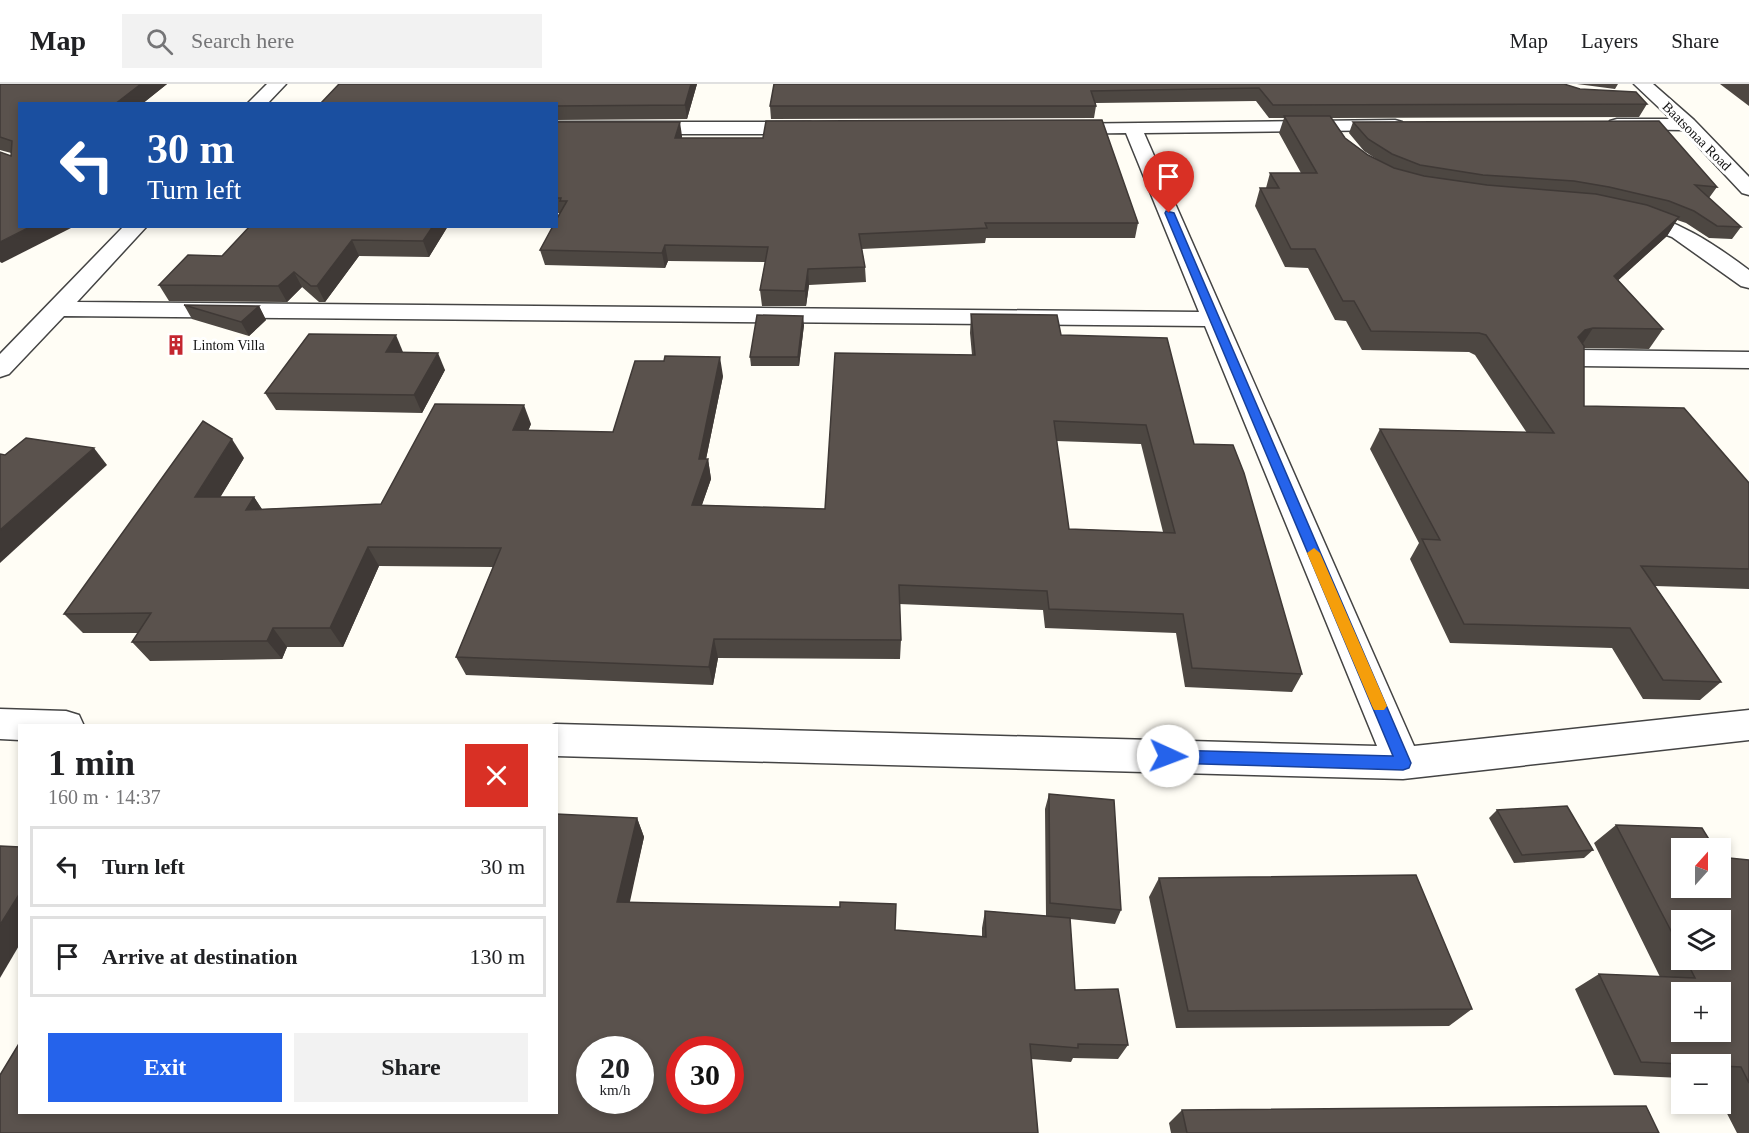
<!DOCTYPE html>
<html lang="en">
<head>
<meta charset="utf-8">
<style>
  :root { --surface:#fff; --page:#f2f2f2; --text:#202124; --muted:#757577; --line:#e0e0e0; --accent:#2563eb }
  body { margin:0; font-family:"Times New Roman",serif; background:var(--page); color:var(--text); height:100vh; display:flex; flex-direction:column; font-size:22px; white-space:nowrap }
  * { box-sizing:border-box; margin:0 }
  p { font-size:20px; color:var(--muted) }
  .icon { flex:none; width:33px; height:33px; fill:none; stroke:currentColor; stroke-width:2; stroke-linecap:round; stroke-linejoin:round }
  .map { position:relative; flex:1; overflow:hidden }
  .panel { position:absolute; left:18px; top:640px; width:540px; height:390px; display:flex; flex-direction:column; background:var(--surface); border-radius:0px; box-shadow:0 3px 9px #0003 }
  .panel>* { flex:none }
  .banner { position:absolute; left:18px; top:18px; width:540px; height:126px; border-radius:0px; box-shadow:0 3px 9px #0003; background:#1a4fa0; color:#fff; overflow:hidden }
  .needle { width:39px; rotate:21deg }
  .tools { position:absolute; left:1671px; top:754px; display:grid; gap:12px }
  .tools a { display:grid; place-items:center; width:60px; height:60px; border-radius:0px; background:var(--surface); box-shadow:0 3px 9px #0003; font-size:30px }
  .speed { position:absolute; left:576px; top:952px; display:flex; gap:12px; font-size:30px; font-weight:700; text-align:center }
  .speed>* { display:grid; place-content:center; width:78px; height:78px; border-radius:50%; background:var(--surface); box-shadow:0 3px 9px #0003; line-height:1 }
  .speed small { font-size:15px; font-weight:400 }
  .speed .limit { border:9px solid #d22; background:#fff; color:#111 }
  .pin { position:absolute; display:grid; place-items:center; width:51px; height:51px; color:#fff; margin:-62px -26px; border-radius:50% 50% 50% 0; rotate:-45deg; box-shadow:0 0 6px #0007 }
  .pin .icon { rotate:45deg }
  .me { position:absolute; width:66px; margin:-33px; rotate:92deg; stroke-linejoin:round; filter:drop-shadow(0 0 4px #0008) }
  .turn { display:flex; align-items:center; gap:21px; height:126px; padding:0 30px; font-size:27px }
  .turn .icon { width:78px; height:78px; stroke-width:2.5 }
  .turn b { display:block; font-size:42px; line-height:51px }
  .round { display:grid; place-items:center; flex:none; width:63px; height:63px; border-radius:0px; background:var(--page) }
  .head { display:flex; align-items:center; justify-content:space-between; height:102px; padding:0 30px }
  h1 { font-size:36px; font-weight:800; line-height:45px }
  .action { display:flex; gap:12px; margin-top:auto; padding:12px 30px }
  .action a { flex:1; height:69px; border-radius:0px; background:var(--accent); color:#fff; font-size:24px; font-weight:800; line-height:69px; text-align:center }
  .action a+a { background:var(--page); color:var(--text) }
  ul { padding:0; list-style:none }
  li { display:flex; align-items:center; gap:18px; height:81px; margin:0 12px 9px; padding:0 18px; border:3px solid var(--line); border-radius:0px }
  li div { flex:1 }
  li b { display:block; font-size:22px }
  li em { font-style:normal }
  header { display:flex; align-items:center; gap:36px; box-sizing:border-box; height:84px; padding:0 30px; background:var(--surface); border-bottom:2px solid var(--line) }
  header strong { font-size:28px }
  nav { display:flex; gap:33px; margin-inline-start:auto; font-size:21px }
  .search { width:420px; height:54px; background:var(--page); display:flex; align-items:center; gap:15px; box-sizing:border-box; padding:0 21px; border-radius:0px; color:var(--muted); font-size:22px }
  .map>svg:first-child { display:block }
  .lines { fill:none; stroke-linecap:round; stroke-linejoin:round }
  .minor-casing { stroke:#444; stroke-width:3 }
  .minor { fill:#fff; fill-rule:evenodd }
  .wall { fill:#4d4742; fill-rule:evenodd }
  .shaded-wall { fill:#3f3936 }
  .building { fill:#5a524d; stroke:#3f3936; stroke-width:1.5; fill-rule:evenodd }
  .route { fill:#2563eb; stroke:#184099; stroke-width:1.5 }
  .slow { fill:#f59e0b }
  .labels { text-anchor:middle; stroke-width:6; stroke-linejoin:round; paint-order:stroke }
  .far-street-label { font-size:14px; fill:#111; stroke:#fff }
  .far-poi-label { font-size:14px; fill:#111; stroke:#fff; text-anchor:start }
</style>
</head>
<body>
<header>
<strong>Map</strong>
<div class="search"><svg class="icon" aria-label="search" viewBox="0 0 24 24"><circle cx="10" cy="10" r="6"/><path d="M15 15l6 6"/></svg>Search here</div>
<nav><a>Map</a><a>Layers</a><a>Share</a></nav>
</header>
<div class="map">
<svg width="1749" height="1049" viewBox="0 0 1749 1049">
  <rect width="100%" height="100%" fill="#fffdf5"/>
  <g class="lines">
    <!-- minor casing -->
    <g class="minor-casing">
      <g id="minor">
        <path d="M267,0H286L267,20H247Z"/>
        <path d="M1634,0H1653L1694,36L1749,93V111L1742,109L1683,46L1610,45L1608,41L1610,37L1617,35H1671Z"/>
        <path d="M1395,36L1402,38L1404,42L1402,46L1144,49L1414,662L1749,626V656L1403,695L556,672V642H551L556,640L1377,662L1205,242L64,232L9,290L0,293V270L124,142H147L77,218L1199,228L1126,49L1059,50L1052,48L1050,44L1052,40Z"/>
        <path d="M556,38H810L817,40L819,44L817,48L810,50H556Z"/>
        <path d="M1631,125C1679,137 1710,157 1749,186V204L1741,202L1672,153L1624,135L1620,131L1624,127Z"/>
        <path d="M1580,266L1749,268V284L1580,282L1571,279L1567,274L1571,269Z"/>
        <path d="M0,625L66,627L79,631L84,642H20V656L0,655Z"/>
      </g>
    </g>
    <!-- minor -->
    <use href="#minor" class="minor"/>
  </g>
  <!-- wall -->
  <g class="wall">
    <path d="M0,0H167L142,20H20L2,179L0,178V68L11,72V69L0,66Z"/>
    <path d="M339,0H697L687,35L556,36V20Z"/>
    <path d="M774,0L1580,5L1647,20L1639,33L1331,34L1345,54L1368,71L1381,78L1364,67L1349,49L1353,38L1717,103L1709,114L1741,143L1732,155L1709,154L1686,139L1677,136L1667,152L1618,196L1663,245L1649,265L1584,264V322L1749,399V505L1655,502L1721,598L1700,616L1643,615L1612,564L1450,559L1410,475L1419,459L1370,365L1380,345L1527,349L1475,271L1469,268L1362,266L1346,237L1335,236L1308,184L1285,183L1255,122L1260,104H1266L1270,89H1301L1279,49L1284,34H1269L1256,17L1096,19V22L1094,34L771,35L770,22Z"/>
    <path d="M1577,0H1618L1615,5Z"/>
    <path d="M1720,0H1749V22Z"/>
    <path d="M556,38L682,52V54L1138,139L1135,154H986L985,159L862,165L865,183L866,198L809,201L806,222H762L760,206L765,178L668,177L665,184L545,181L540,166L560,129H556Z"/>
    <path d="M448,142L429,173L359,172L325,218H319L302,203L287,218L169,217L159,201L222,172Z"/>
    <path d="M184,221L259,222L266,236L249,252L192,235Z"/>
    <path d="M971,230L1061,251L1194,360L1302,590L1292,608L1185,603L1176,549L1045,544L1043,526L899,520L901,556L900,575L718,574L713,601L466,591L456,573L493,483L379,482L343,563H287L282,575L150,577L132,558L139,549H83L64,530L244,374L220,413H254L262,425L381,420L531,340L528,347L613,348L723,292L706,375H708L711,395L702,421L825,425L972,271L970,249ZM1056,357L1141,360L1163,448L1069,445Z"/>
    <path d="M804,241L799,282H751L750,273Z"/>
    <path d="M403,268L445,286L422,329L276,326L265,309Z"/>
    <path d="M1049,710L1121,826L1115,840L1070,835L1075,906L1128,961L1118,975L1073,974L1071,978L1031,975L556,1029L637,734L644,753L629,818L895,846L982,852V844L985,827L1046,832L1045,725Z"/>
    <path d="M1497,726L1593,766L1584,774L1514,779L1489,734Z"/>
    <path d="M1616,741L1682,804L1749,776V1049H1737L1720,1016V981H1682V994L1614,991L1575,905L1599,890L1660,893L1594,759ZM1682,837L1720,876H1682Z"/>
    <path d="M1159,794L1472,925L1449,942L1176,944L1149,813Z"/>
    <path d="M1182,1026L1659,1049H1171L1169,1039Z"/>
  </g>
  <!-- shaded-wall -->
  <g class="shaded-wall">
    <path d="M141,0H167L142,20H115Z"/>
    <path d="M691,0H697L687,35L685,21Z"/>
    <path d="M680,38L682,52L678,69L675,54Z"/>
    <path d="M1679,133L1667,152L1602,211L1614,192Z"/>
    <path d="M32,142H75L2,179L0,176V158Z"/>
    <path d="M433,142H448L429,173L423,157Z"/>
    <path d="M352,156L359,172L325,218L317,202Z"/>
    <path d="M665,161L668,177L665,184L662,169Z"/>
    <path d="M808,185L809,201L806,222L805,207Z"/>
    <path d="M294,188L302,203L287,218L278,202Z"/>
    <path d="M259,222L266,236L249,252L241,238Z"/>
    <path d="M803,232L804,241L799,282L798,273Z"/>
    <path d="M1593,244L1580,264L1578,253L1585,246Z"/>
    <path d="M396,251L403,268H386Z"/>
    <path d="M438,269L445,286L422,329L414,311Z"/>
    <path d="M720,273L723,292L704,385L708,375L711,395L695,440L692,421L699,375Z"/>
    <path d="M524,321L531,340L520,366L513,346Z"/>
    <path d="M232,355L244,374L209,432L195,413Z"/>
    <path d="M94,364L107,381L0,479V446Z"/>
    <path d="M254,413L266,432L246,426Z"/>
    <path d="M368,463L379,482L343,563L330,544Z"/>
    <path d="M273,544L287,563L282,575L267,557Z"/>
    <path d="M714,555L718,574L713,601L709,583Z"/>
    <path d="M637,734L644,753L626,836L617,818Z"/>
    <path d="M20,809V860L0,894V841Z"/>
  </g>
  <!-- building -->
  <g class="building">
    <path d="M0,0H141L115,20H20V142H32L0,158V68L11,72L12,57L0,53Z"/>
    <path d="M339,0H691L685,21L556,22V20H320Z"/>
    <path d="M774,0H1564L1580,5L1636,8L1647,20L1273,21L1259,4L1091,7L1096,22H770Z"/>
    <path d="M1284,32H1330L1345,54L1368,71L1394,84L1424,92L1487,101L1596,110L1647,121L1679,133L1614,192L1663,245L1593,244L1585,246L1578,253L1584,262V322L1684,324L1749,399V485L1641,482L1721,598L1663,596L1630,544L1464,540L1422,455L1440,456L1380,345L1554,349L1486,251L1479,249L1371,247L1354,217H1343L1315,165H1291L1260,104H1279L1270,89H1317Z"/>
    <path d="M1102,36L1138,139H985L987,144L859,150L865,183L808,185L805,207L760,206L768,163L665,161L662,169L540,166L553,142H556V136L567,117H560L561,114H556V38H680L675,54H763L766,37Z"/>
    <path d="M1659,37L1717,103L1695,101L1741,143L1717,142L1694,127L1669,117L1609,103L1574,97L1483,91L1420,81L1392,70L1368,55L1353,38Z"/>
    <path d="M250,142H433L423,157L352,156L317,202H311L294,188L278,202L159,201L188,171L222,172Z"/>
    <path d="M184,221L259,222L241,238Z"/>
    <path d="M971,230L1057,231L1061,251L1167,254L1194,360L1233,361L1244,389L1302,590L1192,584L1183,530L1049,525L1047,507L899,501L901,556L714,555L709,583L456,573L501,464L368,463L330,544H273L267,557L132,558L151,529L64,530L203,337L232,355L195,413H254L246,426L381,420L435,320L524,321L513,346L613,348L635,277H664L665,272L720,273L699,375H708L692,421L825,425L835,269L975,271ZM1054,337L1146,341L1175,449L1069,445Z"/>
    <path d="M757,231L803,232L798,273H750Z"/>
    <path d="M309,250L396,251L386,268L438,269L414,311L265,309Z"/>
    <path d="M26,354L94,364L0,446V370L5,371Z"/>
    <path d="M1049,710L1114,716L1121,826L1050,819Z"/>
    <path d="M1567,722L1593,766L1522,771L1497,726Z"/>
    <path d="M556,730L637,734L617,818L840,823V818L896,820L895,846L986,853L985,827L1070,834L1075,906L1118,905L1128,961L1078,960V964L1030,960L1038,1049H0V991L20,958V1029H556ZM590,966H640V1017H590ZM680,966H730V1017H680Z"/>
    <path d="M1616,741L1702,744L1715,765H1682V804H1720V773L1749,776V999L1741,983L1641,978L1599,890L1695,894L1686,876H1720V837H1682V868ZM1682,909H1720V948H1682Z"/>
    <path d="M0,762L20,763V809L0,841Z"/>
    <path d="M1416,791L1472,925L1188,927L1159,794Z"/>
    <path d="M1646,1022L1659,1049H1187L1182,1026Z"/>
  </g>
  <!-- route -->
  <path class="route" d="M1166,127L1174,129L1411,679L1409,684L1403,686L1168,679L1163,677L1160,672L1163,668L1168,666L1393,672L1165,129Z"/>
  <!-- slow -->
  <path class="slow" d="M1314,464L1320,469L1387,622L1384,626H1374L1372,622L1307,469Z"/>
  <!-- icons -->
  <defs>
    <g id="building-bare" transform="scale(1.62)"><path d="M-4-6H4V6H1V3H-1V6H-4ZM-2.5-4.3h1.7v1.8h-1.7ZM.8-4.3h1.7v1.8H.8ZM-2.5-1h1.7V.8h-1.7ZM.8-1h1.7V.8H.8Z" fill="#c4262e" stroke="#fff" stroke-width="2.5" paint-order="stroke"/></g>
  </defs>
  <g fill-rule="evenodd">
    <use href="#building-bare" x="176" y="261"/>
  </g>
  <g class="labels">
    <!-- far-street labels -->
    <g class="far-street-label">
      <text transform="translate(1697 52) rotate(45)" y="5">Baatsonaa Road</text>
    </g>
    <!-- far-poi labels -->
    <g class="far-poi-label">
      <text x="193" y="266">Lintom Villa</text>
    </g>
  </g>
</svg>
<div class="tools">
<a><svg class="needle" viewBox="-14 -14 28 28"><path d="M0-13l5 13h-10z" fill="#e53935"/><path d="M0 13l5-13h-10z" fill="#757577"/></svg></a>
<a><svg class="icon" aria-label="layers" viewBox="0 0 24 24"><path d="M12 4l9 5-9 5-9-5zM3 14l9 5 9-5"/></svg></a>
<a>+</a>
<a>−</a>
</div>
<div class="speed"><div>20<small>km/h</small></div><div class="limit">30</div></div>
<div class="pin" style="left:1169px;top:129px;background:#d93025"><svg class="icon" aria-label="arrive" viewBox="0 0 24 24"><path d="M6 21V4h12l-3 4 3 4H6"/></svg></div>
<svg class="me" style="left:1168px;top:672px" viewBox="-20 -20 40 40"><circle r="19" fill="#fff"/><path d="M0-13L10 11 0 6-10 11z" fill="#2563eb"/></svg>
<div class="banner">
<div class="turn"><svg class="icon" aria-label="left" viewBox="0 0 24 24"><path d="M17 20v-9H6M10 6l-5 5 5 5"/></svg><div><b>30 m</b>Turn left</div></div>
</div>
<section class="panel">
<div class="head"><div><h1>1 min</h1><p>160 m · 14:37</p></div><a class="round" style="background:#d93025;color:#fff"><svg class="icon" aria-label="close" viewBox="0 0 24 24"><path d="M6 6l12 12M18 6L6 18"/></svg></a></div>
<ul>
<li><svg class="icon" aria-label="left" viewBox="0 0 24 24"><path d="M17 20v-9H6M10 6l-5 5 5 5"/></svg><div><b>Turn left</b></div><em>30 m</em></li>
<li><svg class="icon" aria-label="arrive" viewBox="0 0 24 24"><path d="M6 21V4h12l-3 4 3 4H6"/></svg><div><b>Arrive at destination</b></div><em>130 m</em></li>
</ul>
<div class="action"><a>Exit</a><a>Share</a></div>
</section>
</div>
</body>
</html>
